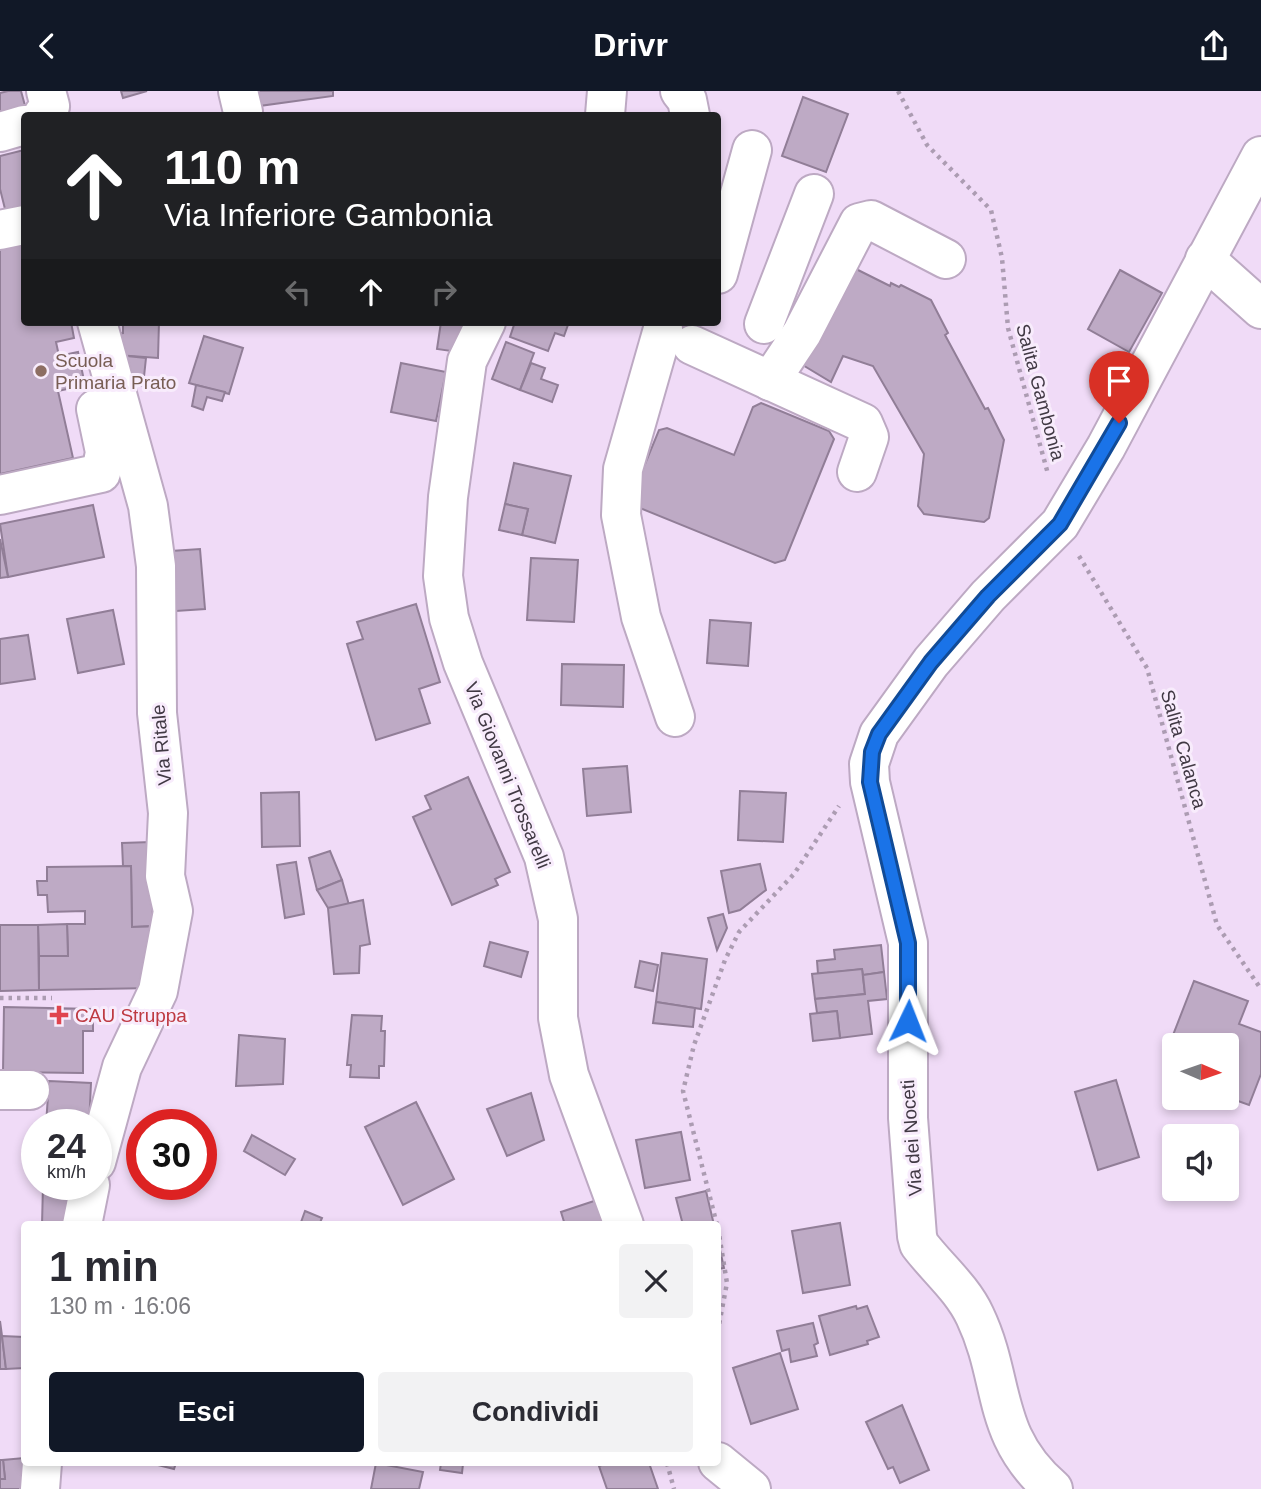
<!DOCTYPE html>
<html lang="it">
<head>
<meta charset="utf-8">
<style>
  :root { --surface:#fff; --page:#f2f2f3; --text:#2b2b33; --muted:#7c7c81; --accent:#111827 }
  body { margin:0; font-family:Arial,sans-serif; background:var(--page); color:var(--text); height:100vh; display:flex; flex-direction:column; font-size:26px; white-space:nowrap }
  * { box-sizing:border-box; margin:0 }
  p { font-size:23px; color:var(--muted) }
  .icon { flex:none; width:38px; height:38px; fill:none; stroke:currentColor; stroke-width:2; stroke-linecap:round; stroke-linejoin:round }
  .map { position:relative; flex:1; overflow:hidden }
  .sheet { position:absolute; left:21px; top:1130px; width:700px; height:245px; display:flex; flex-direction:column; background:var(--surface); border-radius:7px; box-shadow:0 4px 10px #0003 }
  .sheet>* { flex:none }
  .top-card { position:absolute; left:21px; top:21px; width:700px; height:214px; border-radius:7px; box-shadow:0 4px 10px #0003; background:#202124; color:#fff; overflow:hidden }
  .needle { width:46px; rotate:92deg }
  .tools { position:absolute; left:1162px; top:942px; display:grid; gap:14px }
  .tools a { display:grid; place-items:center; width:77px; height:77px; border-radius:7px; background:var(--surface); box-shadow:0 4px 10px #0003; font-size:35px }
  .speed { position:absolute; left:21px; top:1018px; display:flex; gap:14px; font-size:35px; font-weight:700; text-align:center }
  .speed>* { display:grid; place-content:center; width:91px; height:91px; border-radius:50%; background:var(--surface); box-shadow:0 4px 10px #0003; line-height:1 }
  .speed small { font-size:18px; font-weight:400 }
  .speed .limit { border:10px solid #d22; background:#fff; color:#111 }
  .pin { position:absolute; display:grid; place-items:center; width:60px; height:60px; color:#fff; margin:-72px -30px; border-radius:50% 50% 50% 0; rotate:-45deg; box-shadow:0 0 7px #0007 }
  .pin .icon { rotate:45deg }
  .me { position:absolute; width:77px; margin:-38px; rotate:2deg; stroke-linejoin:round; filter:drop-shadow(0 0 5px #0008) }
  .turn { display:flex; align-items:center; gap:24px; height:147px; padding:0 28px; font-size:32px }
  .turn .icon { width:91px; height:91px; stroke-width:2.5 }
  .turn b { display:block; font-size:49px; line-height:60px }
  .lanes { display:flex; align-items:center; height:66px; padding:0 28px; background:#0003; justify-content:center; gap:35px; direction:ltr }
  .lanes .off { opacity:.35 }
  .round { display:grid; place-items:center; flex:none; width:74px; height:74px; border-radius:7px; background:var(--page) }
  .overview { display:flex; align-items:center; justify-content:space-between; height:119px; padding:0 28px }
  h1 { font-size:42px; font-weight:700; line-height:52px }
  .primary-button { display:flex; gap:14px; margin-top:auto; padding:14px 28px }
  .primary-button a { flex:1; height:80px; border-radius:7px; background:var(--accent); color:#fff; font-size:28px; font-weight:700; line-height:80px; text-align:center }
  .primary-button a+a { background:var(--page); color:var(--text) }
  header { display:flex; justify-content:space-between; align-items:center; height:91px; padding:0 28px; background:var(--accent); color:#fff; font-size:32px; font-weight:700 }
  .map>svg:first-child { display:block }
  .building { fill:#beaac5; stroke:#917e97; stroke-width:2 }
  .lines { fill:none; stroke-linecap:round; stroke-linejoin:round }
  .minor-casing { stroke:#bda9c3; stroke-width:42 }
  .path { stroke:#ac9cb2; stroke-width:4.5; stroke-dasharray:3.5 5; stroke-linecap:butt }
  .minor { stroke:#fff; stroke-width:38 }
  .route-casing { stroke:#114b97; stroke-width:18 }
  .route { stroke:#1a73e8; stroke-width:12 }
  .education-dot { fill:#8d6e63; stroke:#f8ecfc; stroke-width:2.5 }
  .health-dot { fill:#e0444e; stroke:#f8ecfc; stroke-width:2.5 }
  .labels { text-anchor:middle; stroke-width:6; stroke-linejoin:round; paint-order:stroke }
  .education-label { font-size:19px; fill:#785e54; stroke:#f8ecfc; text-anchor:start }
  .street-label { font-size:19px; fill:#413944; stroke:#f8ecfc }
  .health-label { font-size:19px; fill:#be3a42; stroke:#f8ecfc; text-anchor:start }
</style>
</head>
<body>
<header><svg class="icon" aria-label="back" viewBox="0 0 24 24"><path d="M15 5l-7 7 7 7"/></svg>Drivr<svg class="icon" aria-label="share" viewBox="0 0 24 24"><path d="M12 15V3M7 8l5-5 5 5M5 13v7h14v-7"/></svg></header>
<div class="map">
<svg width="1261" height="1398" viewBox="0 0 1261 1398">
  <rect width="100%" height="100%" fill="#f0dbf7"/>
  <!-- building -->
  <g class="building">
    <path d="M8,0H21L27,22L0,29V2Z"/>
    <path d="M121,0H147L123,7Z"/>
    <path d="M257,0H333V5L259,15Z"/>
    <path d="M803,6L848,23L826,81L782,65Z"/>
    <path d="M24,59V118L6,122L0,98V65Z"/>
    <path d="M24,152V231H71L74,247L56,251L59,265L78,261L85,294L58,300L73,367L0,383V158Z"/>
    <path d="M856,178L890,195L891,192L899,196L901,194L931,209L948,242L945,244L985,318L988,317L1004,349L989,427L984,431L924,423L918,415L924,363L873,275L843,265L831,291L801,273Z"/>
    <path d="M1120,179L1162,202L1129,261L1088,238Z"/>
    <path d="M123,231H159L158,267L117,264L115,243L123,242Z"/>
    <path d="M441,231H470L458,261L437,258Z"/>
    <path d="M515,231H569L564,245L555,242L548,260L510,246Z"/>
    <path d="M204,245L243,257L229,303L189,292Z"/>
    <path d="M506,251L534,262L520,299L492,288Z"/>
    <path d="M117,264L146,267L143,295L114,292Z"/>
    <path d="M401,272L446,281L436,330L391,321Z"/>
    <path d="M531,272L545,277L541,288L558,294L552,311L520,299Z"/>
    <path d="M196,294L225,301L222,310L207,306L203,319L192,315Z"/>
    <path d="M761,312L829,340L834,348L785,469L775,472L635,415L631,407L659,339L667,337L734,364L753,316Z"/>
    <path d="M514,372L571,385L555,452L522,444L528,418L505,413Z"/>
    <path d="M505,413L528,418L522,444L499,439Z"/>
    <path d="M93,414L104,466L8,486L0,433Z"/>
    <path d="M0,448L8,486L0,487Z"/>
    <path d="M200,458L205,518L176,520L171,460Z"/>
    <path d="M531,467L578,469L574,531L527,529Z"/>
    <path d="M416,513L440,591L419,598L430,632L376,649L347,553L363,548L357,531Z"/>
    <path d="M113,519L124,573L78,582L67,528Z"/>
    <path d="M710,529L751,532L748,575L707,572Z"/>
    <path d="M28,544L35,588L0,593V548Z"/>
    <path d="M562,573L624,574L623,616L561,614Z"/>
    <path d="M627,675L631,721L587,725L583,678Z"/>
    <path d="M468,686L510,781L495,788L498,794L452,814L413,726L431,718L425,705Z"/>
    <path d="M740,700L786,702L783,751L738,749Z"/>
    <path d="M299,701L300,755L262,756L261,702Z"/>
    <path d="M151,751L153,835L132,836L131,775H123L122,752Z"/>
    <path d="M330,760L342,789L317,799L309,767Z"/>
    <path d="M296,771L304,823L285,827L277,774Z"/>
    <path d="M760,773L766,799L740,819L729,822L721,780Z"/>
    <path d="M131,775L132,836L165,835L154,897L39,899V865H68L67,833H85V820L48,821L47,804H38L37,790H47V776Z"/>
    <path d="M342,789L349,814L328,817L317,799Z"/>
    <path d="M363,809L370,853L360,855L359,882L334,883L328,817Z"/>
    <path d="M723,823L727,837L717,859L708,827Z"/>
    <path d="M67,833L68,865H39L38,834Z"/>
    <path d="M0,834H38L39,899L0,900Z"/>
    <path d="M490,851L528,861L521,886L484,875Z"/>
    <path d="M881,854L884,881L863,884L862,878L818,883L817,870L835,868L834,859Z"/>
    <path d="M662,862L707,868L701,918L656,911Z"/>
    <path d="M640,870L658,874L653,900L635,896Z"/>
    <path d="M862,878L865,903L815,908L812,883Z"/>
    <path d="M884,881L887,908L868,910L872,943L840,947L837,920L817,922L815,908L865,903L863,884Z"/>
    <path d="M1194,890L1248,910L1239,933L1261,941V983L1249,1014L1227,1006V954H1174V960L1168,957Z"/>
    <path d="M656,911L695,917L693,936L653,932Z"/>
    <path d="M4,916L93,918V940H83V982L3,981Z"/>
    <path d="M837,920L840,947L813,950L810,923Z"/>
    <path d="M352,924L382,925L381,940H385L384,975H379V987L350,986L351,974H347Z"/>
    <path d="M239,944L285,948L283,993L236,995Z"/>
    <path d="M1116,989L1139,1066L1098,1079L1075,1001Z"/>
    <path d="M49,990L91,992L89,1034H46Z"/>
    <path d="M531,1002L544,1049L507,1065L487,1018Z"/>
    <path d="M416,1011L454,1088L403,1114L365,1036Z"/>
    <path d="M681,1041L690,1089L645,1097L636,1049Z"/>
    <path d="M252,1044L295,1068L285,1084L244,1060Z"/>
    <path d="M43,1094H86L77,1134H42Z"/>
    <path d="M706,1100L714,1134H683L676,1107Z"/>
    <path d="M603,1107L612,1134H565L561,1121Z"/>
    <path d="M305,1120L322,1127L319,1134H300Z"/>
    <path d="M840,1132L850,1194L803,1202L792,1140Z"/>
    <path d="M718,1150L724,1177L718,1178Z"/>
    <path d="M856,1215L857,1218L867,1215L879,1246L867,1250L868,1253L830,1264L819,1225Z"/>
    <path d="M0,1230L2,1245L6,1278H0Z"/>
    <path d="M813,1232L818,1252L814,1254L817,1265L791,1271L789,1258L782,1260L777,1240Z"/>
    <path d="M2,1245L24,1246V1277L6,1278Z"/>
    <path d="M780,1262L798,1318L751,1333L733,1277Z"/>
    <path d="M902,1314L929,1379L900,1392L893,1376L888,1378L866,1331Z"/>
    <path d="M24,1367L31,1398H0V1388H5L3,1369Z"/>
    <path d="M0,1369H3L5,1388H0Z"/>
    <path d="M150,1372H176L174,1378Z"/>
    <path d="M376,1372L423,1381L419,1398H371Z"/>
    <path d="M441,1372H468L463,1373L462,1382L440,1379Z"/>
    <path d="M607,1372H649L658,1398H607L599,1375Z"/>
  </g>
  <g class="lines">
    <!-- minor casing -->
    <g class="minor-casing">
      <g id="minor">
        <path d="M238,0L243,21"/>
        <path d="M680,0L687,9L690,24"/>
        <path d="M43,24L50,15L46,0"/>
        <path d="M605,24L607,0"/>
        <path d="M0,41L24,34"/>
        <path d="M0,139L24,134"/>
        <path d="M1205,168L1261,218"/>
        <path d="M718,183L752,59"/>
        <path d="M486,231L467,270L448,406L443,485L449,527L463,572L544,766L558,828V927L569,984L624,1134"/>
        <path d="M764,233L814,103"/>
        <path d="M663,238L623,378L621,424L641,526L675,626"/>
        <path d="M692,254L863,332L869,346L857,381"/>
        <path d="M770,290L802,242L859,132L871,129L946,168"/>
        <path d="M0,404L101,382L105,361L96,318"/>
        <path d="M0,999H30"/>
        <path d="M96,1071L122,976L158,900L173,820L165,785L168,722L157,622L156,475L148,415L97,231"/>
        <path d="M82,1134L90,1094"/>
        <path d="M718,1371L751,1398"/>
        <path d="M40,1398L42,1372"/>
        <path d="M1053,1398C990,1344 1006,1290 975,1225C962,1197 937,1177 919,1153L917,1145L908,1027V852L870,691L869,673L879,643L931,571L988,505L1060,433L1106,356L1261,65"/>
      </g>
    </g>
    <!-- path -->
    <g class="path">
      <path d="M898,0L927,54L991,119L1002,167L1008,237L1048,383"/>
      <path d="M1079,465L1147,577L1217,834L1261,898"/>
      <path d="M0,907H52"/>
      <path d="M717,1134L683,1000L694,954L725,869L739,841L794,783L839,715"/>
      <path d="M718,1137L727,1192L718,1239"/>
      <path d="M667,1372L674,1398"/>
    </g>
    <!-- minor -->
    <use href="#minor" class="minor"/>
  </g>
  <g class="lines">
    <!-- route casing -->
    <g class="route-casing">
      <path id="route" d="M908,930V852L870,691L872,661L879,643L931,571L988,505L1060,433L1119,332"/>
    </g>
    <!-- route -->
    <use href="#route" class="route"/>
  </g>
  <!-- markers -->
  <circle class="education-dot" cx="41" cy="280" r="7"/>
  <path class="health-dot" d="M55.5 913.5h7v7h7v7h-7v7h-7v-7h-7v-7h7z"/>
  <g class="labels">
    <!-- education labels -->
    <g class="education-label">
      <text x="55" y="276">Scuola<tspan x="55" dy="22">Primaria Prato</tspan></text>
    </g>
    <!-- street labels -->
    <g class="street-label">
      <text transform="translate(1041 301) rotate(75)" y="7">Salita Gambonia</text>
      <text transform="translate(161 654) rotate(-95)" y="7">Via Ritale</text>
      <text transform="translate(1184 658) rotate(74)" y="7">Salita Calanca</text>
      <text transform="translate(508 684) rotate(68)" y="7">Via Giovanni Trossarelli</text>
      <text transform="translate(911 1047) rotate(-94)" y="7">Via dei Noceti</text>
    </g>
    <!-- health labels -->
    <g class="health-label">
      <text x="75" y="931">CAU Struppa</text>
    </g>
  </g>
</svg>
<div class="tools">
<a><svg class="needle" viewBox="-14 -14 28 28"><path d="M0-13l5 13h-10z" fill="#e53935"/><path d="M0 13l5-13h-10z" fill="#7c7c81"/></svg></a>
<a><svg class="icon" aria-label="sound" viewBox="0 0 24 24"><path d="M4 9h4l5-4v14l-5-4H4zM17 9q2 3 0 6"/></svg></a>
</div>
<div class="speed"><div>24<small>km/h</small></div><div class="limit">30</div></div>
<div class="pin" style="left:1119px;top:332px;background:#d93025"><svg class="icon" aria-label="arrive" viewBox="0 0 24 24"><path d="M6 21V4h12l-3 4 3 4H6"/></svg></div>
<svg class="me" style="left:908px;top:930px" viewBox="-20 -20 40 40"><path d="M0-17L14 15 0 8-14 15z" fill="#1a73e8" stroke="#fff" stroke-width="4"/></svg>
<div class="top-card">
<div class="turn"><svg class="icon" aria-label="ahead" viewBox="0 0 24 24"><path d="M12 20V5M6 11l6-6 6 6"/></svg><div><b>110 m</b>Via Inferiore Gambonia</div></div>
<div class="lanes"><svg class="icon off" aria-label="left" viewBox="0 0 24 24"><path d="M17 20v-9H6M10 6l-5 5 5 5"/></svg><svg class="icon" aria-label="ahead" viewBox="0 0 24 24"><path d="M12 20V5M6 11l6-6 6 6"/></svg><svg class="icon off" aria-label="right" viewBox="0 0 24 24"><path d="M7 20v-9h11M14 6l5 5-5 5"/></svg></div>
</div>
<section class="sheet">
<div class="overview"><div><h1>1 min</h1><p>130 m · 16:06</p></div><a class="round"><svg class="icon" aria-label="close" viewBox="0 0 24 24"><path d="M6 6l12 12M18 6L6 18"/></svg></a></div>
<div class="primary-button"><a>Esci</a><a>Condividi</a></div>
</section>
</div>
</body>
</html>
